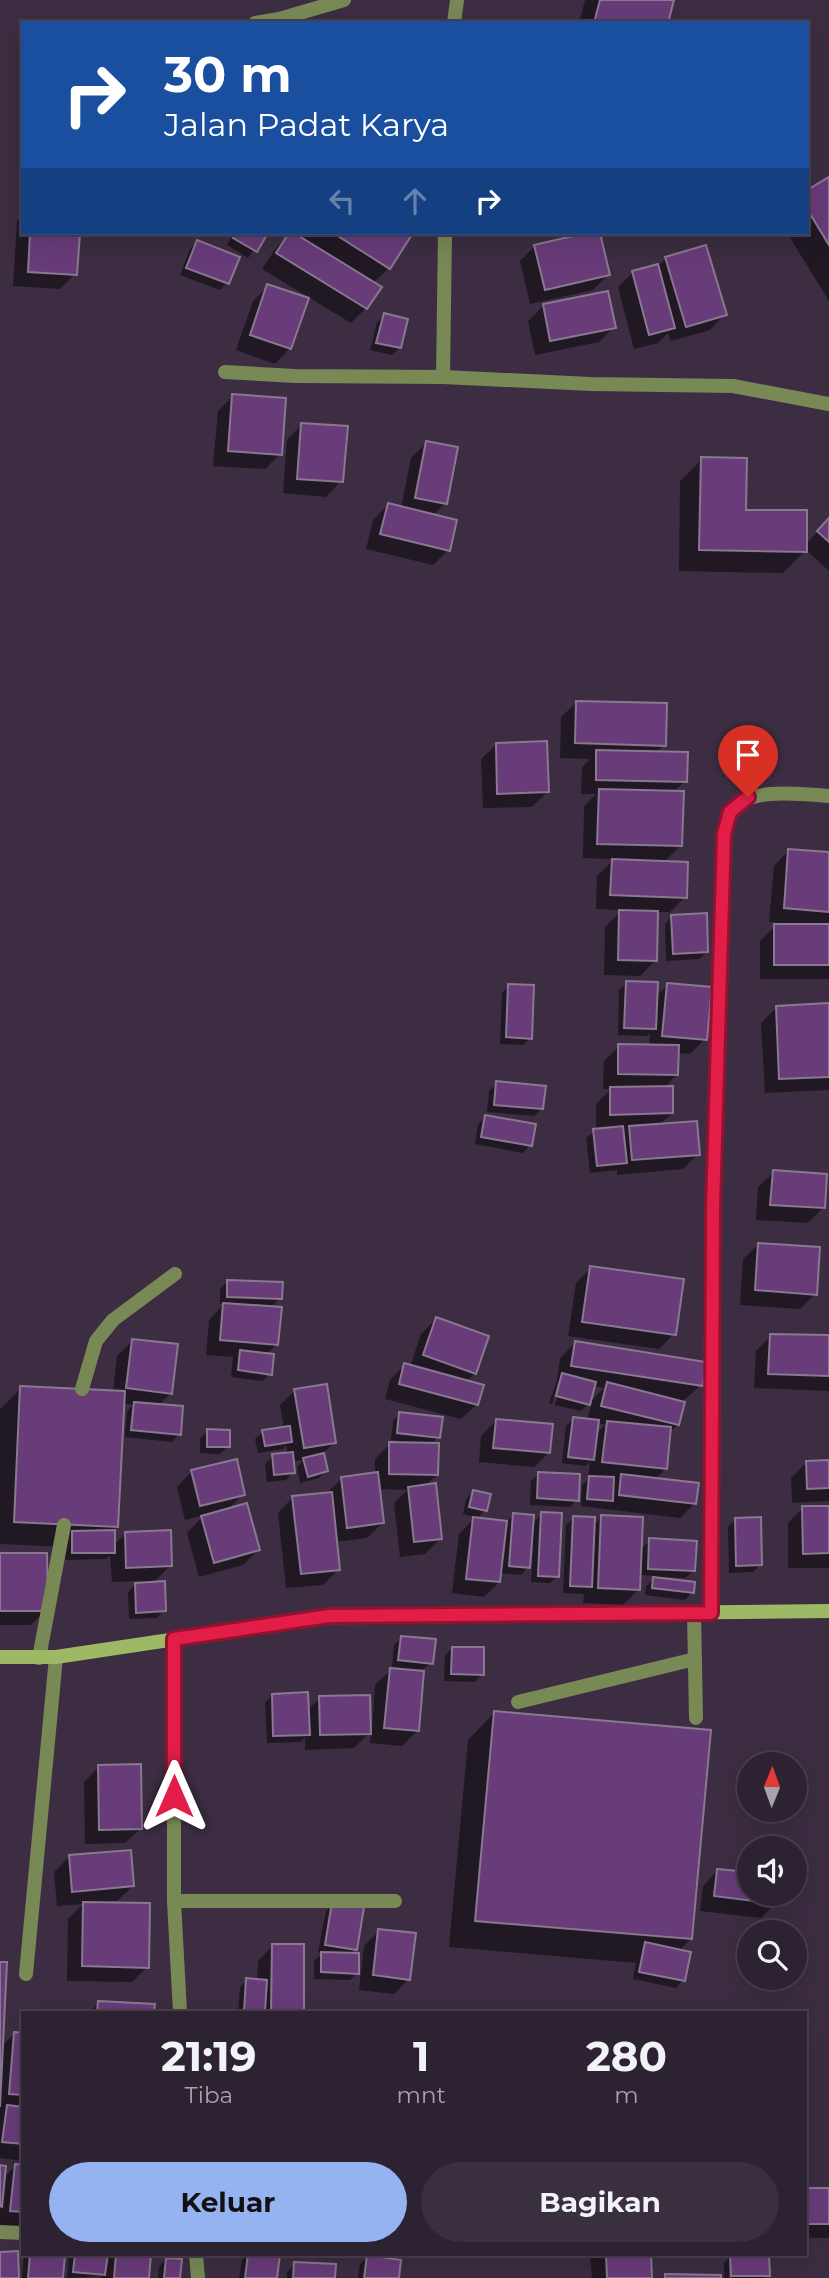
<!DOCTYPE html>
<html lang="id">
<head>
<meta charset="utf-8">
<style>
  :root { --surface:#2d2232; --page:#392f3e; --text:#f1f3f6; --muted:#a7a4ac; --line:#483f4d; --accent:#95b2f1 }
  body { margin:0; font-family:Montserrat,sans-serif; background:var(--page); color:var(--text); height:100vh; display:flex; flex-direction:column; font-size:26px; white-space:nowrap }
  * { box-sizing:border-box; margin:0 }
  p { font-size:23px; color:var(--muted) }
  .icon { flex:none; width:38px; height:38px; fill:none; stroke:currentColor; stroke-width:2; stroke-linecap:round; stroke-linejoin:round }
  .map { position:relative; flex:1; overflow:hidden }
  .side { position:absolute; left:21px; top:2011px; width:786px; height:245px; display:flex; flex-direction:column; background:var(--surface); border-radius:0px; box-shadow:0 7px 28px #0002,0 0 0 2px var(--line) }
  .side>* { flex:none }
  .guide { position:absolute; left:21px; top:21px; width:788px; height:214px; border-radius:0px; box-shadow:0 7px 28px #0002,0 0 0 2px var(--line); background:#1a4fa0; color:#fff; overflow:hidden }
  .needle { width:46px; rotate:1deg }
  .controls { position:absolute; left:737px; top:1752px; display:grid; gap:14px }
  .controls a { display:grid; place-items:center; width:70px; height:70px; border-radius:50%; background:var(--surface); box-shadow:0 7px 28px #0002,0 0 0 2px var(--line); font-size:35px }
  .pin { position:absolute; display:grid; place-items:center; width:60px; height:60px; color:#fff; margin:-72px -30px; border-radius:50% 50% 50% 0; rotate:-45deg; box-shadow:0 0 7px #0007 }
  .pin .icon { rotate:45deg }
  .me { position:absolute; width:77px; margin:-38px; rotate:0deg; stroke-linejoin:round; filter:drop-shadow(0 0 5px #0008) }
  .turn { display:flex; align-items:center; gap:24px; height:147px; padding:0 28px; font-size:32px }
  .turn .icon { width:91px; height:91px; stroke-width:2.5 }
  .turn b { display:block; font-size:49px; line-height:60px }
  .lanes { display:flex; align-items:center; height:66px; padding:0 28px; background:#0003; justify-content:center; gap:35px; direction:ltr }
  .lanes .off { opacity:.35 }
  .eta { display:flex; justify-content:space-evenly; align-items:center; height:119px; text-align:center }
  .eta b { font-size:42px; font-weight:700; line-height:49px }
  .cta { display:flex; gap:14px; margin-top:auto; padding:14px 28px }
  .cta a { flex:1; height:80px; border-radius:42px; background:var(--accent); color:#111; font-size:28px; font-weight:700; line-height:80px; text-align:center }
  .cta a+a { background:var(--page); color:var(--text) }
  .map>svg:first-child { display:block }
  .shadow { fill:#0007; fill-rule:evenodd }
  .building { fill:#683b79; stroke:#897890; stroke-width:2 }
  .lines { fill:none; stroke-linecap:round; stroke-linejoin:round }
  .lane { stroke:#788956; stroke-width:14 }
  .street { stroke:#788956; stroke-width:14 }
  .secondary { stroke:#9eb965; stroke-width:14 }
  .route-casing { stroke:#92132f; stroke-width:18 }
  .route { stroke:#e11d48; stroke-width:12 }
</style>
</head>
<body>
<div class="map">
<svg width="829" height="2278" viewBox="0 0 829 2278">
  <rect width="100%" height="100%" fill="#3c2d42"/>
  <!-- shadow -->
  <g class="shadow">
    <path d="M585,0H672L667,23H579Z"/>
    <path d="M23,153V208H21L22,154Z"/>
    <path d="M829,179V301L787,233H807V192Z"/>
    <path d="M23,215V233H78L75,274L60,289L13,286L17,221Z"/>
    <path d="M234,233H266L248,258L227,245Z"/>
    <path d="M291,233H411L389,268L373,283L366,308L351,323L262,269L276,248Z"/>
    <path d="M594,233H598L608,275L593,290L530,304L520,261L535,246Z"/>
    <path d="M198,242L227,283L220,290L180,275L190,249Z"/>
    <path d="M666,258L725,314L710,330L671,341L668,333L658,343L634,349L618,287L633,272L657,267Z"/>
    <path d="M268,286L290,348L275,364L236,350L253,301Z"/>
    <path d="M543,306L614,327L599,342L535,355L528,321Z"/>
    <path d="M384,315L400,347L392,355L370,350L377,323Z"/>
    <path d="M233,396L280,454L265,469L213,466L218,411Z"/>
    <path d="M302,424L341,481L326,497L283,493L287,440Z"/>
    <path d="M426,443L445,503L433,515L448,550L433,565L366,549L373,520L388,505L401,508L411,458Z"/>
    <path d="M702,459L744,511L805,545L829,520V571L806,550L783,573L679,571L680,481Z"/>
    <path d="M577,702L664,745L656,753L685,781L673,792L681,845L663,863L685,897L670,912H657L655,961L640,976L604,975L605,927L622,910L596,909L597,876L614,859L583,858L584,806L596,794H581L582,767L590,759L560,758L561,717Z"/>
    <path d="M497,744L547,792L532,807L483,808L481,759Z"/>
    <path d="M789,850L829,854V923L826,926H829V979H760V941L778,923L769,922L774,866Z"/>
    <path d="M672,916L707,952L699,959L666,961L665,924Z"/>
    <path d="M627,983L655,997L668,985L705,1039L690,1054L677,1053V1074L664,1088L672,1113L659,1125L698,1154L683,1169L617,1175V1170L590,1173L586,1138L596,1130V1104L611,1089H603L604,1061L619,1046H649L650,1032L647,1036L618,1035L619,990Z"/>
    <path d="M509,986L531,1038L523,1045L500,1044L502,993Z"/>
    <path d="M829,1005V1090L765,1093L761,1023L776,1008Z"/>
    <path d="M497,1083L542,1109L534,1116L487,1112L489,1091Z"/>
    <path d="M486,1117L530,1145L523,1153L475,1144L478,1124Z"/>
    <path d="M774,1172L823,1208L808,1223L756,1220L758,1187Z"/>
    <path d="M759,1244L815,1294L800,1309L740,1305L743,1259Z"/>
    <path d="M591,1268L674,1334L659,1349L568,1336L576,1283Z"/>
    <path d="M228,1281L280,1298L270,1308L277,1344L266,1355L270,1374L263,1381L231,1377L233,1357L206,1355L209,1320L224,1304H220V1289Z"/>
    <path d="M436,1319L475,1373L466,1382L477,1404L461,1419L385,1399L390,1380L405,1365L410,1367L421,1334Z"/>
    <path d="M829,1333V1391L754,1388L756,1351L771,1336L829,1337Z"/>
    <path d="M132,1341L171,1393L158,1406L179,1434L172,1442L125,1437L127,1411L133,1405L122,1404L117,1527L114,1530L113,1546L125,1534L171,1565L153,1583L164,1610L157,1618L129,1619L128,1592L139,1581L112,1582L110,1555L106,1559L65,1560L66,1547L0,1544V1409L21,1388L113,1392L117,1356Z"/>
    <path d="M575,1343L701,1385L684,1400L678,1424L669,1433L665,1469L654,1480L695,1503L680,1518L581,1506L582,1485L590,1477H588L590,1462L585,1466L562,1463L566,1426L573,1419L587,1420L592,1401L581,1411L555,1405L561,1382H558L552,1404L549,1403L557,1381L560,1358ZM593,1386L604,1388L589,1403ZM597,1423L605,1425L595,1435Z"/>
    <path d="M295,1390L334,1443L322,1454L326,1470L319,1478L300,1483L297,1467L304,1460L295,1461L292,1459L294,1472L286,1480L267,1482L265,1464L273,1456L288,1455L286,1445L283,1449L258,1453L255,1439L263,1432L284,1428L280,1405Z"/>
    <path d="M400,1413L438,1437L431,1445L437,1475L425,1486L440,1539L425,1554L400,1557L394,1503L407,1490L378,1489L382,1523L367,1538L335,1542L338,1570L323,1585L286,1588L278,1513L293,1497L326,1494L342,1478L375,1475V1459L390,1444H404V1442L391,1440L393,1421Z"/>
    <path d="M496,1421L549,1452L534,1467L479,1462L481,1436Z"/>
    <path d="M208,1431L228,1446L220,1454L200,1453V1438Z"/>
    <path d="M829,1462V1501L792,1503L791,1478L806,1463Z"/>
    <path d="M192,1471L243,1494L227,1510L258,1550L243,1565L199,1577L187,1533L204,1515L185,1520L177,1487Z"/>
    <path d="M538,1474L577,1500L570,1507L530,1505L531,1481Z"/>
    <path d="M473,1492L485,1510L476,1520L506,1523L513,1515L532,1524L542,1514L557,1576L550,1583L531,1582L533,1548L530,1547L528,1567L521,1575L500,1573L499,1582L484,1597L452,1593L459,1534L476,1517L463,1514L466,1499Z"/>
    <path d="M803,1508H829V1568H788V1523Z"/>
    <path d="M601,1517L640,1550L650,1540L693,1571L685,1578L662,1577L661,1580L692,1592L685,1600L645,1595L646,1586L656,1576L639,1575L638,1590L623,1605L583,1603L584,1594L563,1593L566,1525L574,1518L593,1526Z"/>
    <path d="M736,1519L760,1565L753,1572L729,1573L728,1527Z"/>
    <path d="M0,1555L46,1610L31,1625H0Z"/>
    <path d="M402,1638L431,1663L422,1670L417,1731L402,1746L370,1743L371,1731L354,1748L305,1750V1737L301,1742L267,1743L265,1703L272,1695L307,1711L320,1698L372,1728L375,1685L391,1670L400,1671V1668L392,1667L394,1645Z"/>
    <path d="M452,1648L482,1674L475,1682L444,1681L445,1656Z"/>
    <path d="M494,1713L691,1939L678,1951L683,1980L676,1988L633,1979L636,1963L449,1947L468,1740Z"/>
    <path d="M99,1767L141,1828L125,1843L85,1844L84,1782Z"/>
    <path d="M69,1857L133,1886L117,1901L107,1902L147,1967L132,1982L67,1981L68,1919L83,1904L57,1906L54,1872Z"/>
    <path d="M718,1870L749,1874V1894H777L776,1903L761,1918L700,1911L703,1886Z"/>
    <path d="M333,1904L355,1949L350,1955L357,1973L350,1980L314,1979V1961L323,1953L318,1952L326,1911Z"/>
    <path d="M379,1931L409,1979L394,1994L359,1990L364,1946Z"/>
    <path d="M273,1945H303L302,2012H238L240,1987L247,1980L257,1981L258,1961Z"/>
    <path d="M0,1963L1,2047L14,2034L23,2035V2161L0,2158Z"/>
    <path d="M98,2003L153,2005L152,2012H91Z"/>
    <path d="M16,2166H23V2228L0,2226V2167L3,2178Z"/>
    <path d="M829,2189V2238H805V2190Z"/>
    <path d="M24,2254H64L61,2278H22Z"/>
    <path d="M69,2254H149L147,2278H101V2276L67,2278Z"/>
    <path d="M248,2254L278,2257L275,2278H239L242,2260Z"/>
    <path d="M590,2254H649L651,2278H592Z"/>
    <path d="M726,2254H762L768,2275L765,2278H732V2261H729V2278H724V2263L731,2256H726Z"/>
    <path d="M368,2257L397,2278H358L360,2264Z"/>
    <path d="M166,2259L178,2278H158L159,2267Z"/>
    <path d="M295,2264L334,2278H287V2272Z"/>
  </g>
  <!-- building -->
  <g class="building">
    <path d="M600,0H674L668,23H594Z"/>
    <path d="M829,177V245L807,209V190Z"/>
    <path d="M30,233H80L77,275L28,272Z"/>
    <path d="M235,233H268L257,252L233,238Z"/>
    <path d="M289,233H294L382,287L367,309L276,253Z"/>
    <path d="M333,233H413L390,269Z"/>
    <path d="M586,233H600L610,275L545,290L534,245Z"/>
    <path d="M197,240L240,257L229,284L186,268Z"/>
    <path d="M706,245L727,315L686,327L665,257Z"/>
    <path d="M658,264L675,328L649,335L632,271Z"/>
    <path d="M267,284L309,298L291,349L250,335Z"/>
    <path d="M608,291L616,328L550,341L543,304Z"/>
    <path d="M384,313L408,319L401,348L376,343Z"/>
    <path d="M232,394L286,398L282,455L228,451Z"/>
    <path d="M301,423L348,426L343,482L297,479Z"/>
    <path d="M426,441L458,447L447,504L415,498Z"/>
    <path d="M701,457L747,458L746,510H807V552L699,550Z"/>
    <path d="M388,503L457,520L450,551L380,534Z"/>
    <path d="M829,518V542L817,531Z"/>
    <path d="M576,701L667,703L666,746L575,743Z"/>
    <path d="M547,741L549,792L497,794L496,743Z"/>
    <path d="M596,750L688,752L687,782L596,780Z"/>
    <path d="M599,789L684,791L682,846L597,844Z"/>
    <path d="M788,849L829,852V912L784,908Z"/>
    <path d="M612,859L688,862L687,898L610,895Z"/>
    <path d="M619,910L658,911L657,961L618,960Z"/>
    <path d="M707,913L708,952L673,954L671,915Z"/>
    <rect x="774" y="924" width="55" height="41"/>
    <path d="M626,981L658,982L656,1029L624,1028Z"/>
    <path d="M667,983L712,987L707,1040L662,1036Z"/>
    <path d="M508,984L534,985L532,1039L506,1037Z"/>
    <path d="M829,1003V1077L779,1079L776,1006Z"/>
    <path d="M618,1044L679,1045L678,1075L618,1074Z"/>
    <path d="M496,1081L546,1086L543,1109L494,1105Z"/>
    <path d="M673,1086V1113L610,1115V1087Z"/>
    <path d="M485,1115L536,1124L532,1146L481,1137Z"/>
    <path d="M697,1121L700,1155L632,1160L629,1126Z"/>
    <path d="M623,1126L627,1163L597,1166L593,1129Z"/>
    <path d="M773,1170L827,1174L825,1208L770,1205Z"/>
    <path d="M758,1243L820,1247L817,1295L755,1290Z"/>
    <path d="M590,1266L684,1279L676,1335L582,1322Z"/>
    <path d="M227,1280L283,1282L282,1299L227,1297Z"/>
    <path d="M223,1303L282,1307L278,1345L220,1340Z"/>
    <path d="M436,1317L489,1336L476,1374L423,1355Z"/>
    <path d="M770,1334L829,1335V1376L768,1374Z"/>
    <path d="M132,1339L178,1344L172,1394L126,1388Z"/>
    <path d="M575,1341L706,1362L703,1386L571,1366Z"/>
    <path d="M240,1350L274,1354L272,1375L238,1370Z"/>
    <path d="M404,1363L484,1385L478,1405L399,1384Z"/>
    <path d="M562,1373L596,1382L590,1405L556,1396Z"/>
    <path d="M607,1382L685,1402L679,1425L601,1406Z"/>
    <path d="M327,1384L336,1443L304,1448L294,1389Z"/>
    <path d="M20,1386L125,1391L118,1527L14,1522Z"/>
    <path d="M134,1402L183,1406L181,1435L131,1430Z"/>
    <path d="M399,1412L443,1417L440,1438L397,1433Z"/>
    <path d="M573,1417L599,1420L594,1460L568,1457Z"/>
    <path d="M496,1419L553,1424L550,1453L493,1448Z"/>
    <path d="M607,1421L671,1427L667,1469L602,1462Z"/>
    <path d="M290,1426L292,1442L265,1446L262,1430Z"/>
    <path d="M207,1429L230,1430V1447H207Z"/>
    <path d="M389,1442L439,1443L438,1475L389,1474Z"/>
    <path d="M293,1452L295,1473L274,1475L272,1454Z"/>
    <path d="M324,1453L328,1471L308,1477L303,1458Z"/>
    <path d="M237,1459L245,1495L200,1506L191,1470Z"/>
    <path d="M829,1460V1488L807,1489L806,1461Z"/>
    <path d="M378,1472L384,1523L347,1528L341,1477Z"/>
    <path d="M538,1472L580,1474L579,1501L537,1498Z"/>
    <path d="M621,1474L699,1483L696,1504L619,1495Z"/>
    <path d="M589,1476L614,1477L613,1501L587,1499Z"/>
    <path d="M436,1483L442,1539L414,1542L408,1487Z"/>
    <path d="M473,1490L491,1494L487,1511L469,1507Z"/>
    <path d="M332,1492L340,1570L301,1574L292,1496Z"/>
    <path d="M247,1503L260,1550L214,1563L201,1516Z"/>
    <path d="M802,1506H829V1553L803,1554Z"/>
    <path d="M541,1512L562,1513L559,1577L538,1576Z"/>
    <path d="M513,1513L534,1515L530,1568L509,1566Z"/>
    <path d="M601,1515L643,1517L640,1590L598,1588Z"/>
    <path d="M573,1516L595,1517L592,1587L570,1586Z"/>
    <path d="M473,1517L507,1521L500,1582L466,1579Z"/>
    <path d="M761,1517L762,1565L736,1566L735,1518Z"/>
    <path d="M115,1530V1553H72V1531Z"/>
    <path d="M171,1530L172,1566L126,1568L125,1532Z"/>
    <path d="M649,1538L697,1541L695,1571L648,1569Z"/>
    <path d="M0,1553H47L48,1611H0Z"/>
    <path d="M653,1577L695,1582L694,1593L652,1588Z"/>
    <path d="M165,1581L166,1611L136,1613L135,1583Z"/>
    <path d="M401,1636L436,1639L433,1664L398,1660Z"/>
    <path d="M452,1647H484V1675L451,1674Z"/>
    <path d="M390,1668L424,1671L419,1731L384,1728Z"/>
    <path d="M308,1692L310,1735L273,1736L272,1694Z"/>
    <path d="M370,1695L371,1734L320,1735L319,1696Z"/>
    <path d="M494,1711L711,1730L692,1939L475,1921Z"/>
    <path d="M141,1764L142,1829L99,1830L98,1765Z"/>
    <path d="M131,1850L134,1886L72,1892L69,1855Z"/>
    <path d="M717,1869L749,1872V1894H779L778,1904L714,1896Z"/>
    <path d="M83,1902L150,1903L149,1968L82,1966Z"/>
    <path d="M332,1902L364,1907L357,1950L325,1945Z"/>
    <path d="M378,1929L416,1933L410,1980L373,1975Z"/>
    <path d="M645,1942L691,1952L685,1981L639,1972Z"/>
    <path d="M272,1944H304V2012H271Z"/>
    <path d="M321,1952L359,1953V1974L321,1972Z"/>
    <path d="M0,1962H7L0,2107Z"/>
    <path d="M246,1978L267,1980L265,2012H244Z"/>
    <path d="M98,2001L155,2004L154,2012H97Z"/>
    <path d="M14,2032L23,2033V2095L9,2094Z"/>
    <path d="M7,2105L23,2107V2144L2,2142Z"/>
    <path d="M15,2164L23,2165V2212L10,2211Z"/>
    <path d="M0,2165L6,2166L2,2207L0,2206Z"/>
    <rect x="805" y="2188" width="24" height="36"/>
    <path d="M18,2251L19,2278H0V2252Z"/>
    <path d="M30,2254H65L63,2278H28Z"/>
    <path d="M75,2254H108L105,2275L73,2272Z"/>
    <path d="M116,2254H151L149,2278H114Z"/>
    <path d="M248,2254L280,2255L277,2278H245Z"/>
    <path d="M606,2254H651L652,2278H607Z"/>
    <path d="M730,2254H769L770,2276H731Z"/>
    <path d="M367,2255L401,2260L399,2278H364Z"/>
    <path d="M166,2258L182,2259L180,2278H164Z"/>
    <path d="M294,2262L336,2264L335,2278H293Z"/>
    <path d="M665,2274L721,2275V2278H665Z"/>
  </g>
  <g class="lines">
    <!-- lane -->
    <g class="lane">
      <path d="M82,1389L96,1341L113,1320L175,1274"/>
      <path d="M694,1612L696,1718"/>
      <path d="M39,1658L64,1525"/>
      <path d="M518,1702L695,1659"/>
    </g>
    <!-- street -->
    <g class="street">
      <path d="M255,23L279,19L344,0"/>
      <path d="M454,23L457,0"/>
      <path d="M225,372L295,376L443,377L591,384L733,386L829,404"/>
      <path d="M443,377L445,233"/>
      <path d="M711,1613L713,1208L724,834C725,828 727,819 730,813C746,786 802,794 829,796"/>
      <path d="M174,1639V1901L180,2012"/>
      <path d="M174,1901H395"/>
      <path d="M26,1974L56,1657"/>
      <path d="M0,2232L23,2233"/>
      <path d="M196,2254L198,2278"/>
    </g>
    <!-- secondary -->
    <path class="secondary" d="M0,1657H56L329,1616L829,1611"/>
  </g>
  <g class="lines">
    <!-- route casing -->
    <g class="route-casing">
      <path id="route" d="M174,1796V1639L329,1616L711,1613L713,1208L724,834L730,812L748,797"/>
    </g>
    <!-- route -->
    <use href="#route" class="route"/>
  </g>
</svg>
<div class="controls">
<a><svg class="needle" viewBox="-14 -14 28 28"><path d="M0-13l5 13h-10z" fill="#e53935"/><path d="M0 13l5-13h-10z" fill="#a7a4ac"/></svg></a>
<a><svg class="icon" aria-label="sound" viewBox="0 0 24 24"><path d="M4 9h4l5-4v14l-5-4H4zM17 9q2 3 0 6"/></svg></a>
<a><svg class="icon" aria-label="search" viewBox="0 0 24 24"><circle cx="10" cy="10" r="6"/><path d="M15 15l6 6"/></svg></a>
</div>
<div class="pin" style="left:748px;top:797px;background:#d93025"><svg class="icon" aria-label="arrive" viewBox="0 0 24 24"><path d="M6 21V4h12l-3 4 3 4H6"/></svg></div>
<svg class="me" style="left:174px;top:1796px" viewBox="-20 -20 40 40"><path d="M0-17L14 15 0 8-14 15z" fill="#e11d48" stroke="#fff" stroke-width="4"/></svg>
<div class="guide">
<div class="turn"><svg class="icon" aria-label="right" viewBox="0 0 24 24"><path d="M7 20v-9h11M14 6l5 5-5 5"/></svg><div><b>30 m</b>Jalan Padat Karya</div></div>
<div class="lanes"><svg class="icon off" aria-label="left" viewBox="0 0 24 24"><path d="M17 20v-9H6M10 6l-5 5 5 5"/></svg><svg class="icon off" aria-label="ahead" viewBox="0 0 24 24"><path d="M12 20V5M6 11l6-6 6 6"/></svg><svg class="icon" aria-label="right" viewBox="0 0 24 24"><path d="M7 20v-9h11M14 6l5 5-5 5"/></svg></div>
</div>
<section class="side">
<div class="eta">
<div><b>21:19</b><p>Tiba</p></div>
<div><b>1</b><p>mnt</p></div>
<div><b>280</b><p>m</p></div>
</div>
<div class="cta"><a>Keluar</a><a>Bagikan</a></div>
</section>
</div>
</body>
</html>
